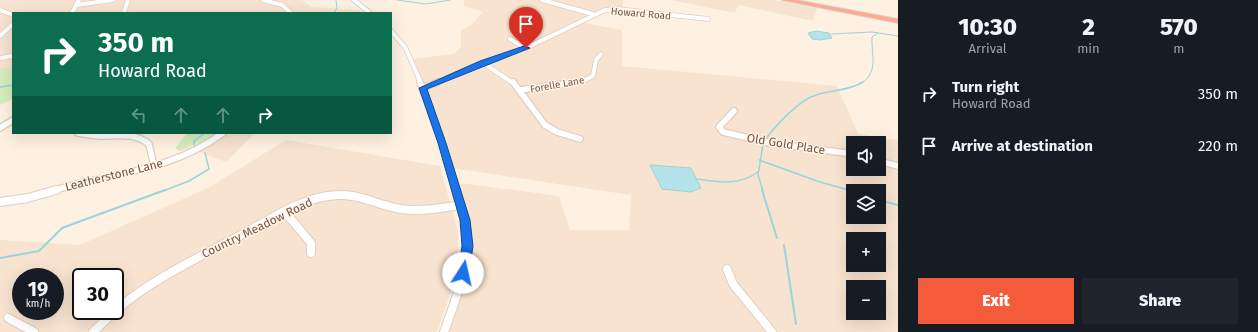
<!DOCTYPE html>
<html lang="en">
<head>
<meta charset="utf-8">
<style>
  :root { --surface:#171b24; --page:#20242c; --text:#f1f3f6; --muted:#9ea1a6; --accent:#f45b3a }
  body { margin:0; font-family:"Fira Sans",sans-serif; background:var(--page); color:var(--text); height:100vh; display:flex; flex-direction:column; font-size:15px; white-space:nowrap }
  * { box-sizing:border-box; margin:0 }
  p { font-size:13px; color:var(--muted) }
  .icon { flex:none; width:22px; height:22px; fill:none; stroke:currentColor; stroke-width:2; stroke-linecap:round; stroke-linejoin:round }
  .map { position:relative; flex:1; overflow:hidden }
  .drawer { display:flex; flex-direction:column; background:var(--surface); width:360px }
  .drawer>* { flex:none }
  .guide { position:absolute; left:12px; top:12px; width:380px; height:122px; border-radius:0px; box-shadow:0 4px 16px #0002; background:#0b6e4f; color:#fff; overflow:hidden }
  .buttons { position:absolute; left:846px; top:136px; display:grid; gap:8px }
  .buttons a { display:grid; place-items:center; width:40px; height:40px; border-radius:0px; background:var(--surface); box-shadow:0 4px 16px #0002; font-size:20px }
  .speed { position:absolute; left:12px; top:268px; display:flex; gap:8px; font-size:20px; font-weight:700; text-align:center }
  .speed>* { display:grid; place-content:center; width:52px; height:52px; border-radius:50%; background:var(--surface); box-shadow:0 4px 16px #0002; line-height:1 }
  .speed small { font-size:10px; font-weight:400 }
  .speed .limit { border:2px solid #111; border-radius:6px; background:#fff; color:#111 }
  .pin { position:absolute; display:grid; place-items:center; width:34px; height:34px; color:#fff; margin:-41px -17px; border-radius:50% 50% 50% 0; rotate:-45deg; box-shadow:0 0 4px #0007 }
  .pin .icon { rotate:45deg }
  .me { position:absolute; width:44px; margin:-22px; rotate:10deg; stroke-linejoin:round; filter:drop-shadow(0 0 3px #0008) }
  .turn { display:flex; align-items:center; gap:14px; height:84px; padding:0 20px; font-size:18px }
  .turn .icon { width:52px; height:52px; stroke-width:2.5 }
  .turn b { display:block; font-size:28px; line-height:34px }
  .lanes { display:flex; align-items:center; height:38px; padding:0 20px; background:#0003; justify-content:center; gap:20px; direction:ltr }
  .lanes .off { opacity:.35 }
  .eta { display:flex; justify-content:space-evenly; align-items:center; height:68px; text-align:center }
  .eta b { font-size:24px; font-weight:800; line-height:28px }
  .button { display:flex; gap:8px; margin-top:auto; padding:8px 20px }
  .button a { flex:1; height:46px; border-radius:0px; background:var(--accent); color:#fff; font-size:16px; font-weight:800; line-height:46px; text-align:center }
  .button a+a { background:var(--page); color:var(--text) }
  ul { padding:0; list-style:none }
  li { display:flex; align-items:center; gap:12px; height:52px; padding:0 20px }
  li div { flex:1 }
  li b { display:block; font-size:15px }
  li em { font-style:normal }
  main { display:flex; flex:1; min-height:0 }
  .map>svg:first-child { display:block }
  .residential { fill:#f7e3cf; fill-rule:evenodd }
  .green { fill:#d4edbe }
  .water { fill:#b4e4ea; stroke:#99d5dc }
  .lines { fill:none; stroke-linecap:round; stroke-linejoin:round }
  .stream-far2 { stroke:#99d5dc; stroke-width:1 }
  .stream-far1 { stroke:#99d5dc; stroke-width:1.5 }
  .stream { stroke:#99d5dc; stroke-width:2 }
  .street-far2-casing { stroke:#e3cdbc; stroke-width:5.5 }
  .street-far1-casing { stroke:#e3cdbc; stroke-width:8 }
  .street-casing { stroke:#e3cdbc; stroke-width:10 }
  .highway-casing { stroke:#dcd3cf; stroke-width:2 }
  .street-far2 { stroke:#fff; stroke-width:4 }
  .street-far1 { stroke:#fff; stroke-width:5.5 }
  .street { stroke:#fff; stroke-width:8 }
  .highway { fill:#ffa992; fill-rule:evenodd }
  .route { fill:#1a73e8; stroke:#114b97 }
  .labels { text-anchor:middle; stroke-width:3; stroke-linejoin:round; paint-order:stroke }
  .far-street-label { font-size:10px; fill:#785545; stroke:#fff5e9 }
  .street-label { font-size:12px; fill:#785545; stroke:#fff5e9 }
</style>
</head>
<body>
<main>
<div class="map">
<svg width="898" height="332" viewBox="0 0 898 332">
  <rect width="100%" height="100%" fill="#fef1e1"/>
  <!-- residential -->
  <g class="residential">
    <path d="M0,0H302L311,7L359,10L363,13H13V75L0,76Z"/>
    <path d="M464,0H623V9H606L579,22L622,30V66L837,86L858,134L898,140V332H446L467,265L473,238L459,183L559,196L570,230H629L631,195L452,168L428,93L413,59L454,54L461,46V31L472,24L483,12L464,6ZM853,143H879V169H853ZM853,191H879V217H853ZM853,239H879V265H853ZM853,287H879V313H853Z"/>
    <path d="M671,0H773L817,8L813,21L738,5L735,13Z"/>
    <path d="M228,133H255L226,162L200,152Z"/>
    <path d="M286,140L440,166L458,233V271L437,332H0V240L80,245L208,188ZM21,277H55V311H21ZM81,277H115V311H81Z"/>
  </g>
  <!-- green -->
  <g class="green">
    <path d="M13,67V99L0,105V69Z"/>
    <path d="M188,133H216L209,138L180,151L175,148Z"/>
  </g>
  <!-- water -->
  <g class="water">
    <path d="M816,31L829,33L832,38L820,40L812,39L808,33Z"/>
    <path d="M650,165L691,168L701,188L691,192L662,189Z"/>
  </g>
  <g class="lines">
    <!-- stream-far2 -->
    <g class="stream-far2">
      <path d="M397,0L426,4L450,0"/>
      <path d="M334,13L337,8L336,0"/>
      <path d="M831,34L872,32L898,36"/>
      <path d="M862,83C879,71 871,55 872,37L878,33"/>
    </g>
    <!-- stream-far1 -->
    <g class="stream-far1">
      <path d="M0,87L13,85"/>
      <path d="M765,140C775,126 799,100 816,95C831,90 849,91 863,82"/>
      <path d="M194,145V141L205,133"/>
      <path d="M759,160L820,182L852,191"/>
      <path d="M696,179C718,182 739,186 758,172"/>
      <path d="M163,191L189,181L209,169L205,153"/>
      <path d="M763,191L758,175L763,144"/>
    </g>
    <!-- stream -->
    <g class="stream">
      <path d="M762,190L777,238"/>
      <path d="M848,190L853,191"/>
      <path d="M879,200L898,205"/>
      <path d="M784,245L796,324"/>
      <path d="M0,258L39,251L62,228L165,190"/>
    </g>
    <!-- street-far2 casing -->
    <g class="street-far2-casing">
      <g id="street-far2">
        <path d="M263,0L282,5L291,13"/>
        <path d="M354,0L370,13"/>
        <path d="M542,0L593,14"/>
        <path d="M76,5L113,0"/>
        <path d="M0,10L13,15"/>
        <path d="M72,13L79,0"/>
        <path d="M124,13L128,0"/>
        <path d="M391,31L405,47L421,83"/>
        <path d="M0,36L13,24"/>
        <path d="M510,39L526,48"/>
        <path d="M0,58L13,56"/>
        <path d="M483,63L513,83"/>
        <path d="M436,83L483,63L526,48L605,10L617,9L708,19"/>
        <path d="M571,83L583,81L593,76L596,60L601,54"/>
      </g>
    </g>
    <!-- street-far1 casing -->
    <g class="street-far1-casing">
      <g id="street-far1">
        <path d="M420,82L442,143L456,191"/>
        <path d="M513,82L545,125L557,132L580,139"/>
        <path d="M423,88L438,82"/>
        <path d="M520,90L578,82"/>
        <path d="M734,111L719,127L723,132L770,143L853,154"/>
        <path d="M0,128L13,120"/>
        <path d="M78,133C85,134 93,136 100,136C118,136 134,132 149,144L154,166"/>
        <path d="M879,161L898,166"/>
        <path d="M52,191C113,172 170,172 223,133"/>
      </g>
    </g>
    <!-- street casing -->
    <g class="street-casing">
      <g id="street">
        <path d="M0,202L28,198L56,190"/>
        <path d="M285,212L311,243V253"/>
        <path d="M727,269L733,284L772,332"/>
        <path d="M115,311C152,279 196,259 239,236C270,220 302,196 339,195C360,194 380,206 401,209C421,212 441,208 461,205"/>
        <path d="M8,318L34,332"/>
        <path d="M93,332L115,311"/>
        <path d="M444,332C455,301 469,268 467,234C466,219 460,204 456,190"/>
      </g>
    </g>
    <!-- highway casing -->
    <g class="highway-casing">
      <path id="highway" d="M782,0H796L898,19V23Z"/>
    </g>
    <!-- street-far2 -->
    <use href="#street-far2" class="street-far2"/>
    <!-- street-far1 -->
    <use href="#street-far1" class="street-far1"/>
    <!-- street -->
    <use href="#street" class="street"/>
    <!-- highway -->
    <use href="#highway" class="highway"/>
  </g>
  <!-- route -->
  <path class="route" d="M524,46L530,48L427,89L446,143L470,220L473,246L469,273L467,276H459L458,273L462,246L460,220L438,143L419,88L480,61Z"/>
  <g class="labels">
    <!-- far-street labels -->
    <g class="far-street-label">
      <text transform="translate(641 13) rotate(5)" y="4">Howard Road</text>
      <text transform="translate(557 84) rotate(-10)" y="4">Forelle Lane</text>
    </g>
    <!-- street labels -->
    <g class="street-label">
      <text transform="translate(786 144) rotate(9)" y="4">Old Gold Place</text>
      <text transform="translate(114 175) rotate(-14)" y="4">Leatherstone Lane</text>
      <text transform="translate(257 228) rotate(-26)" y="4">Country Meadow Road</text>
    </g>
  </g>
</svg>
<div class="buttons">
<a><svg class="icon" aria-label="sound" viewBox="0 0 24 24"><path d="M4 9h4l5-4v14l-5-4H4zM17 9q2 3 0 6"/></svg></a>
<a><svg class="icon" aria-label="layers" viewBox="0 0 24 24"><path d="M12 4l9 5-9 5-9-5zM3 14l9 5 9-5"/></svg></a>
<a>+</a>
<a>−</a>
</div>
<div class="speed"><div>19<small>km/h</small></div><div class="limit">30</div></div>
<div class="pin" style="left:526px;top:48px;background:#d93025"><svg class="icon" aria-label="arrive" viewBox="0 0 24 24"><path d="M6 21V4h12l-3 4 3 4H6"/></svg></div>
<svg class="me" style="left:463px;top:273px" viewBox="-20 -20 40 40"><circle r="19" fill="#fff"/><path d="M0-13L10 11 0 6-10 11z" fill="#1a73e8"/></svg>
<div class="guide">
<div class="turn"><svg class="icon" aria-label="right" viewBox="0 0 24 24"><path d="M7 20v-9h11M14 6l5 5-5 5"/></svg><div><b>350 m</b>Howard Road</div></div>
<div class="lanes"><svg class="icon off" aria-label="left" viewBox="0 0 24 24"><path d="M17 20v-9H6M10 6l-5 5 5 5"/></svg><svg class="icon off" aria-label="ahead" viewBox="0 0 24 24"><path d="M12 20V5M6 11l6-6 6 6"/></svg><svg class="icon off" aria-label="ahead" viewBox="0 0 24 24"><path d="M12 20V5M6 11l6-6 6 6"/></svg><svg class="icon" aria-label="right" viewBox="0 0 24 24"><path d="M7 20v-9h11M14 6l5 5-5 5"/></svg></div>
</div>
</div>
<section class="drawer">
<div class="eta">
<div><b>10:30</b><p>Arrival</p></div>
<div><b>2</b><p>min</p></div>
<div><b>570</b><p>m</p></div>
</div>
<ul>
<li><svg class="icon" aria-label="right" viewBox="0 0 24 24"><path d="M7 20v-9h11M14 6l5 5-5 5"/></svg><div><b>Turn right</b><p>Howard Road</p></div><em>350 m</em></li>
<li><svg class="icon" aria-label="arrive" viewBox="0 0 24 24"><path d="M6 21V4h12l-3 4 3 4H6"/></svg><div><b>Arrive at destination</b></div><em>220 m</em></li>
</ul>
<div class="button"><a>Exit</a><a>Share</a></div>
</section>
</main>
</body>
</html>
